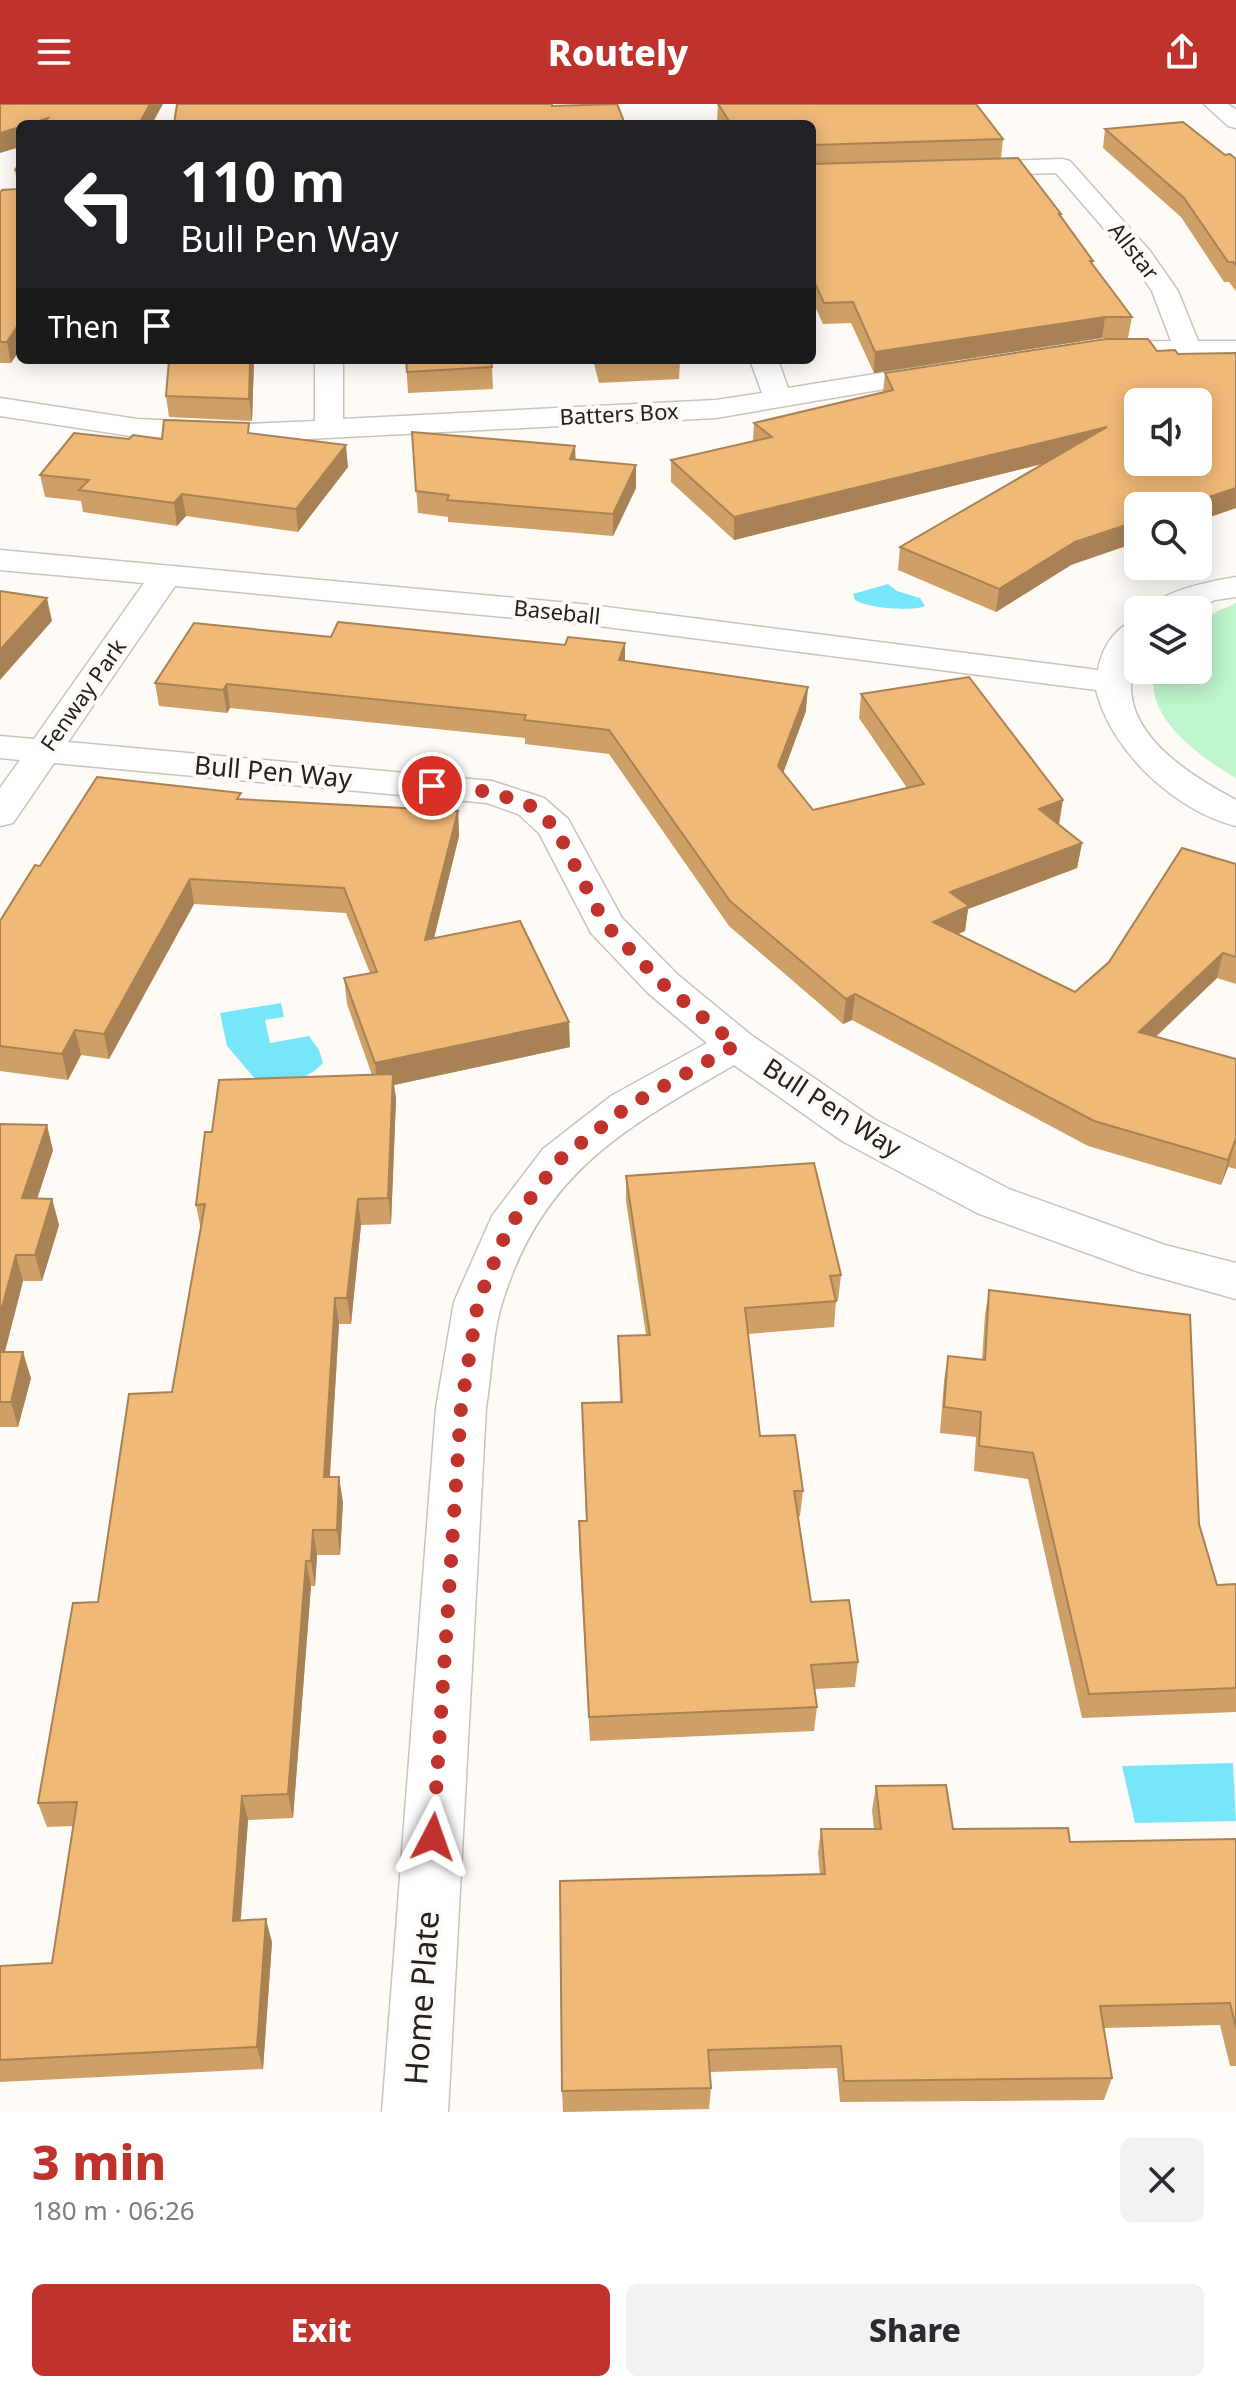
<!DOCTYPE html>
<html lang="en">
<head>
<meta charset="utf-8">
<style>
  :root { --surface:#fff; --page:#f2f2f3; --text:#2b2b33; --muted:#7c7c81; --accent:#c0322c }
  body { margin:0; font-family:"Noto Sans",sans-serif; background:var(--page); color:var(--text); height:100vh; display:flex; flex-direction:column; font-size:30px; white-space:nowrap }
  * { box-sizing:border-box; margin:0 }
  p { font-size:26px; color:var(--muted) }
  .icon { flex:none; width:44px; height:44px; fill:none; stroke:currentColor; stroke-width:2; stroke-linecap:round; stroke-linejoin:round }
  .map { position:relative; height:2008px; overflow:hidden }
  .side { display:flex; flex-direction:column; background:var(--surface); flex:1 }
  .side>* { flex:none }
  .hud { position:absolute; left:16px; top:16px; width:800px; height:244px; border-radius:12px; box-shadow:0 4px 20px #0003; background:#202124; color:#fff; overflow:hidden }
  .controls { position:absolute; left:1124px; top:284px; display:grid; gap:16px }
  .controls a { display:grid; place-items:center; width:88px; height:88px; border-radius:12px; background:var(--surface); box-shadow:0 4px 20px #0003; font-size:40px }
  .pin { position:absolute; display:grid; place-items:center; width:68px; height:68px; color:#fff; margin:-34px; border:4px solid #fff; border-radius:50%; box-shadow:0 2px 8px #0007 }
  .me { position:absolute; width:88px; margin:-44px; rotate:4deg; stroke-linejoin:round; filter:drop-shadow(0 0 6px #0008) }
  .turn { display:flex; align-items:center; gap:28px; height:168px; padding:0 32px; font-size:36px }
  .turn .icon { width:104px; height:104px; stroke-width:2.5 }
  .turn b { display:block; font-size:56px; line-height:68px }
  .then { display:flex; align-items:center; height:76px; padding:0 32px; background:#0003; gap:16px; font-size:30px }
  .round { display:grid; place-items:center; flex:none; width:84px; height:84px; border-radius:12px; background:var(--page) }
  .headline { display:flex; align-items:center; justify-content:space-between; height:136px; padding:0 32px }
  h1 { font-size:48px; font-weight:800; line-height:60px; color:var(--accent) }
  .button { display:flex; gap:16px; margin-top:auto; padding:16px 32px }
  .button a { flex:1; height:92px; border-radius:12px; background:var(--accent); color:#fff; font-size:32px; font-weight:800; line-height:92px; text-align:center }
  .button a+a { background:var(--page); color:var(--text) }
  header { display:flex; justify-content:space-between; align-items:center; height:104px; padding:0 32px; background:var(--accent); color:#fff; font-size:36px; font-weight:800 }
  .map>svg:first-child { display:block }
  .green { fill:#bff4cc }
  .water { fill:#78e6f9 }
  .lines { fill:none; stroke-linecap:round; stroke-linejoin:round }
  .minor-casing { stroke:#cac3bb; stroke-width:3 }
  .minor { fill:#fff; fill-rule:evenodd }
  .wall { fill:#ce9f67 }
  .shaded-wall { fill:#a88254 }
  .building { fill:#f0b978; stroke:#a88254; stroke-width:2; fill-rule:evenodd }
  .route { stroke:#c0322c; stroke-width:14; stroke-dasharray:0 25.2 }
  .labels { text-anchor:middle; stroke-width:8; stroke-linejoin:round; paint-order:stroke }
  .far-street-label { font-size:22px; fill:#24221f; stroke:#fefbf7 }
  .street-label { font-size:26px; fill:#24221f; stroke:#fefbf7 }
  .near-street-label { font-size:32px; fill:#24221f; stroke:#fefbf7 }
</style>
</head>
<body>
<header><svg class="icon" aria-label="menu" viewBox="0 0 24 24"><path d="M4 6h16M4 12h16M4 18h16"/></svg>Routely<svg class="icon" aria-label="share" viewBox="0 0 24 24"><path d="M12 15V3M7 8l5-5 5 5M5 13v7h14v-7"/></svg></header>
<div class="map">
<svg width="1236" height="2008" viewBox="0 0 1236 2008">
  <rect width="100%" height="100%" fill="#fefbf7"/>
  <!-- green -->
  <path class="green" d="M1236,499V674C1200,653 1143,614 1155,566H1198V516Z"/>
  <!-- water -->
  <g class="water">
    <path d="M888,480L897,487L920,494L925,502C912,508 867,504 855,496L853,490Z"/>
    <path d="M281,899L284,913L265,916L270,939L309,932L319,946L323,959C304,980 282,977 256,976L227,942L220,909Z"/>
    <path d="M1233,1659L1236,1717L1135,1719L1122,1662Z"/>
  </g>
  <g class="lines">
    <!-- minor casing -->
    <g class="minor-casing">
      <g id="minor">
        <path d="M1204,0H1228L1236,6V24L1228,22Z"/>
        <path d="M1062,55L1070,57L1150,147L1178,187L1198,237H1236V253L1084,252L1080,246L1084,240L1094,238L1171,237L1152,187L1132,157L1056,69L965,72L957,70L953,65L957,60L965,58Z"/>
        <path d="M315,256H343V315L716,296L762,289L750,256H778L788,284L943,259L953,261L957,267L953,273L943,275L716,314L249,338L137,333L0,312V294L137,315L249,320L315,317Z"/>
        <path d="M0,446L591,501L1098,566C1102,543 1115,522 1138,516C1138,539 1131,560 1131,583C1131,636 1195,674 1236,696V722C1175,707 1111,647 1096,586L591,521L175,482L68,638L492,677L544,694L568,715L622,814L678,871L751,931L874,1015L1009,1085L1165,1141L1236,1159V1195L1139,1168L977,1109L842,1037L734,961C625,1024 544,1067 503,1196C492,1229 492,1269 486,1304L448,2008H382L436,1304L454,1198L492,1112L543,1045L611,992L707,939L648,889L591,829L539,729L518,710L487,699L54,659L13,719L0,722V684L20,656L0,654V632L34,635L144,479L0,466Z"/>
        <path d="M1236,473V493L1215,496L1192,506H1148C1162,486 1212,477 1236,473Z"/>
      </g>
    </g>
    <!-- minor -->
    <use href="#minor" class="minor"/>
  </g>
  <!-- wall -->
  <g class="wall">
    <path d="M718,0H976L1003,35L1001,54L812,60V20H719L717,17Z"/>
    <path d="M1105,25L1225,51L1236,55V187L1229,178H1224L1181,113L1103,44Z"/>
    <path d="M20,58L11,259H0V89L18,85L15,66Z"/>
    <path d="M812,60L1061,110V112L1093,157L1092,160L1132,213L1128,234H1102L874,269L851,219L823,220L812,196Z"/>
    <path d="M254,256L252,317L169,313L166,292Z"/>
    <path d="M406,256L492,263L493,285L408,289Z"/>
    <path d="M593,256H680L679,275L599,279Z"/>
    <path d="M885,269L1236,404L1198,417V402L1071,461L996,508L898,466L900,443L1045,359L734,436L671,378V356L753,337L754,319L883,288Z"/>
    <path d="M412,328L575,342V356L636,384L613,432L448,418V413L418,409Z"/>
    <path d="M250,329L348,363L298,428L186,412L177,422L83,408L81,397L45,393L40,371L129,335H162Z"/>
    <path d="M331,533L565,541L625,539V557L806,607L783,668L813,706L907,684L859,614L861,590L1059,721L1082,739L1077,764L968,805L965,827L958,830L1075,888L1236,760V880L1217,874L1156,933L1236,955V1065L1228,1063L1221,1081L1088,1042L852,916L843,920L729,822L609,650L525,640V634L230,604L227,609L159,602L155,579Z"/>
    <path d="M242,696L458,707L459,732L434,835L570,943L394,981L396,995L391,1120L361,1121L351,1220H339L330,1373L343,1398L340,1451H317L315,1482H311L293,1714L248,1716L240,1816L272,1838L263,1965L0,1978V1862L52,1859L73,1722L47,1723L38,1699L98,1498L172,1288L201,1126L196,1101L212,1028L372,971L347,900L344,874L370,869L346,809L194,800L109,955L81,951L68,976L0,967V817L40,762Z"/>
    <path d="M0,1020L53,1046L37,1095H52L59,1121L42,1177H23L5,1248L31,1274L18,1323H0Z"/>
    <path d="M626,1072L841,1171L838,1197H836L834,1223L748,1230L760,1332L803,1387L800,1412L797,1413L811,1498L858,1558L855,1583L815,1585L817,1603L814,1627L590,1637L579,1442V1417H586L582,1299L620,1298L618,1232L646,1231L626,1097Z"/>
    <path d="M989,1186L1199,1420L1217,1481L1236,1480V1608L1082,1614L1028,1375L974,1367L976,1333L940,1329L944,1277L948,1252L982,1256L985,1211Z"/>
    <path d="M876,1682L953,1725L1070,1738L1236,1735V1962H1230L1220,1921L1104,1924L1112,1974L1104,1996L840,1998L837,1964L710,1968L711,1984L709,2005L563,2008L562,1987L820,1771L818,1749L821,1725H874L872,1706Z"/>
  </g>
  <!-- shaded-wall -->
  <g class="shaded-wall">
    <path d="M150,0H163L152,20H139Z"/>
    <path d="M48,14L49,20H29Z"/>
    <path d="M20,23V43L0,49V29Z"/>
    <path d="M1105,213L1102,234L874,269L875,248Z"/>
    <path d="M20,218V246L11,259L7,238Z"/>
    <path d="M250,256H254L252,317L249,295Z"/>
    <path d="M1107,323L1103,345L734,436V413Z"/>
    <path d="M346,341L348,363L298,428L296,405Z"/>
    <path d="M575,342L576,364L570,355Z"/>
    <path d="M636,361V384L613,432V410Z"/>
    <path d="M1236,384V404L1198,417V402H1181Z"/>
    <path d="M182,390L186,412L177,422L174,399Z"/>
    <path d="M1138,417V438L1071,461L996,508L999,485L1075,438Z"/>
    <path d="M47,494L52,517L0,576V546Z"/>
    <path d="M625,539V563L619,556Z"/>
    <path d="M227,580L230,604L227,609L223,586Z"/>
    <path d="M808,583L806,607L777,686L778,662Z"/>
    <path d="M1063,696L1059,721L1039,705Z"/>
    <path d="M458,707L459,732L427,861L425,836Z"/>
    <path d="M1082,739L1077,764L968,805L965,827L930,843L933,818L950,788Z"/>
    <path d="M190,775L194,800L109,955L104,930Z"/>
    <path d="M1223,849L1217,874L1134,953L1139,928Z"/>
    <path d="M855,890L852,916L843,920L846,895Z"/>
    <path d="M569,918L570,943L394,981L396,995L391,1120L375,959Z"/>
    <path d="M75,926L81,951L68,976L62,950Z"/>
    <path d="M47,1021L53,1046L29,1120L22,1094Z"/>
    <path d="M1235,1037L1228,1063L1221,1081L1228,1056Z"/>
    <path d="M52,1095L59,1121L42,1177L35,1151Z"/>
    <path d="M358,1095L361,1121L351,1220L347,1194Z"/>
    <path d="M16,1151L23,1177L0,1266V1211Z"/>
    <path d="M335,1194L339,1220L328,1398L324,1373Z"/>
    <path d="M23,1248L31,1274L18,1323L11,1298Z"/>
    <path d="M339,1373L343,1398L340,1451L337,1426Z"/>
    <path d="M313,1426L317,1451L315,1482L311,1457Z"/>
    <path d="M306,1457L311,1482L293,1714L288,1690Z"/>
    <path d="M242,1692L248,1716L239,1840L233,1817Z"/>
    <path d="M266,1815L272,1838L263,1965L257,1943Z"/>
  </g>
  <!-- building -->
  <g class="building">
    <path d="M0,0H150L139,20H44L48,14L29,20H20V23L0,29Z"/>
    <path d="M177,0H552V2L617,0L625,20H174Z"/>
    <path d="M718,0H976L1003,35L813,41L812,42V20H731Z"/>
    <path d="M1183,18L1225,51L1230,50L1236,55V161L1233,158H1228L1184,94L1105,25Z"/>
    <path d="M1018,54L1061,110H1059L1093,157H1090L1132,213H1105L875,248L853,198L824,199L812,173V60Z"/>
    <path d="M20,58V218L7,238H0V89L2,86L18,85L19,69L15,66Z"/>
    <path d="M1106,235H1148L1157,247L1175,246L1178,250L1236,249V384L1181,402H1138V417L1075,438L999,485L900,443L1107,323L734,413L671,356L772,333L754,319L893,286L885,269ZM1138,298H1198V358H1138Z"/>
    <path d="M169,256H250L249,295L166,292Z"/>
    <path d="M406,256H491L492,263L407,268Z"/>
    <path d="M599,256H643L599,258Z"/>
    <path d="M164,316L249,319L248,329L346,341L296,405L182,390L174,399L79,386L89,376L40,371L74,329L129,335L133,331L162,335Z"/>
    <path d="M412,328L575,342L570,355L636,361L613,410L447,396L449,391L416,387Z"/>
    <path d="M0,487L47,494L0,546Z"/>
    <path d="M338,518L565,541L568,533L625,539L619,556L808,583L778,662L813,706L924,680L861,590L969,573L1063,696L1039,705L1082,739L950,788L969,802L933,818L1075,888L1109,858L1182,744L1236,760V853L1223,849L1139,928L1236,955V1038L1235,1037L1228,1056L1094,1017L855,890L846,895L730,797L609,626L524,616L526,611L227,580L223,586L155,579L194,519L331,533Z"/>
    <path d="M97,673L241,689L237,695L458,707L425,836L520,817L569,918L375,959L344,874L377,868L344,784L190,775L104,930L75,926L62,950L0,942V817L35,761L40,762Z"/>
    <path d="M393,970L388,1094L358,1095L347,1194H335L324,1373H339L337,1426H313L311,1457H306L288,1690L242,1692L233,1817L266,1815L257,1943L0,1956V1862L52,1859L77,1698L38,1699L73,1499L98,1498L129,1290L172,1288L205,1100L196,1101L205,1028H212L219,976Z"/>
    <path d="M0,1020L47,1021L22,1094L52,1095L35,1151H16L0,1211Z"/>
    <path d="M814,1059L841,1171L830,1172L836,1197L745,1204L760,1332L795,1331L803,1387H794L811,1498L849,1496L858,1558L811,1561L817,1603L589,1613L579,1417H587L582,1299L622,1298L618,1232L650,1231L626,1072Z"/>
    <path d="M989,1186L1190,1211L1199,1420L1217,1481L1236,1480V1584L1089,1590L1033,1349L979,1342L981,1308L944,1303L948,1252L985,1256Z"/>
    <path d="M0,1248H23L11,1298H0Z"/>
    <path d="M946,1681L953,1725L1068,1724L1070,1738L1236,1735V1924L1230,1899L1100,1902L1112,1974L844,1977L841,1942L708,1946L711,1984L562,1987L560,1777L825,1770L821,1725H881L876,1682Z"/>
  </g>
  <g class="lines">
    <!-- route -->
    <path class="route" d="M432,682L492,688L531,702L555,723L605,820L663,880L736,941L627,1003L559,1056L508,1124L478,1198L461,1304L433,1733"/>
  </g>
  <g class="labels">
    <!-- far-street labels -->
    <g class="far-street-label">
      <text transform="translate(1134 147) rotate(52)" y="8">Allstar</text>
      <text transform="translate(619 310) rotate(-3)" y="8">Batters Box</text>
      <text transform="translate(557 508) rotate(6)" y="8">Baseball</text>
      <text transform="translate(83 591) rotate(-55)" y="8">Fenway Park</text>
    </g>
    <!-- street labels -->
    <g class="street-label">
      <text transform="translate(273 668) rotate(5)" y="9">Bull Pen Way</text>
      <text transform="translate(832 1004) rotate(33)" y="9">Bull Pen Way</text>
    </g>
    <!-- near-street labels -->
    <g class="near-street-label">
      <text transform="translate(422 1894) rotate(-86)" y="11">Home Plate</text>
    </g>
  </g>
</svg>
<div class="controls">
<a><svg class="icon" aria-label="sound" viewBox="0 0 24 24"><path d="M4 9h4l5-4v14l-5-4H4zM17 9q2 3 0 6"/></svg></a>
<a><svg class="icon" aria-label="search" viewBox="0 0 24 24"><circle cx="10" cy="10" r="6"/><path d="M15 15l6 6"/></svg></a>
<a><svg class="icon" aria-label="layers" viewBox="0 0 24 24"><path d="M12 4l9 5-9 5-9-5zM3 14l9 5 9-5"/></svg></a>
</div>
<div class="pin" style="left:432px;top:682px;background:#d93025"><svg class="icon" aria-label="arrive" viewBox="0 0 24 24"><path d="M6 21V4h12l-3 4 3 4H6"/></svg></div>
<svg class="me" style="left:433px;top:1733px" viewBox="-20 -20 40 40"><path d="M0-17L14 15 0 8-14 15z" fill="#c0322c" stroke="#fff" stroke-width="4"/></svg>
<div class="hud">
<div class="turn"><svg class="icon" aria-label="left" viewBox="0 0 24 24"><path d="M17 20v-9H6M10 6l-5 5 5 5"/></svg><div><b>110 m</b>Bull Pen Way</div></div>
<div class="then">Then<svg class="icon" aria-label="arrive" viewBox="0 0 24 24"><path d="M6 21V4h12l-3 4 3 4H6"/></svg></div>
</div>
</div>
<section class="side">
<div class="headline"><div><h1>3 min</h1><p>180 m · 06:26</p></div><a class="round"><svg class="icon" aria-label="close" viewBox="0 0 24 24"><path d="M6 6l12 12M18 6L6 18"/></svg></a></div>
<div class="button"><a>Exit</a><a>Share</a></div>
</section>
</body>
</html>
